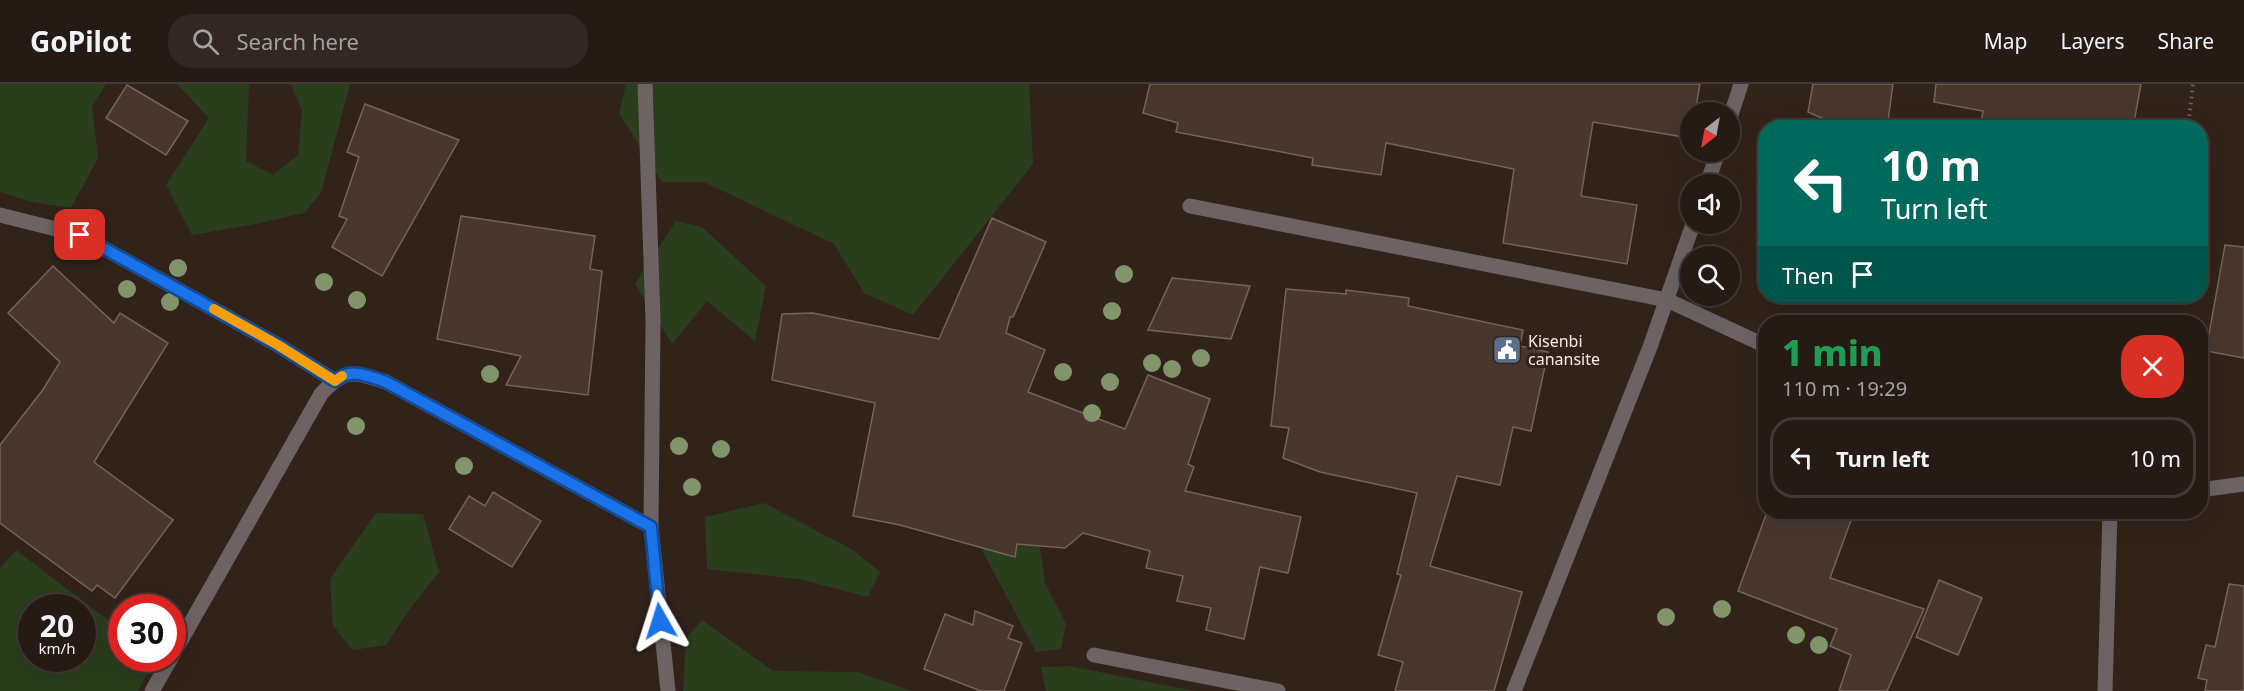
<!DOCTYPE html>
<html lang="en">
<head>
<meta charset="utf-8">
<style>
  :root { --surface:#261a14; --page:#322722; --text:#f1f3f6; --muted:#a4a1a0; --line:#423834 }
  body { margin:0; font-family:"Noto Sans",sans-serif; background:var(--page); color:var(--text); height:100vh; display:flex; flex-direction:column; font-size:22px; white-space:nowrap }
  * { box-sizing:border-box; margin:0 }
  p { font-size:20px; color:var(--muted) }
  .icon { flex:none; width:33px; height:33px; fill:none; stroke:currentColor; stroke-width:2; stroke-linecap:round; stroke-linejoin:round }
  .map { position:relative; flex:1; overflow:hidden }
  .details { position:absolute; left:1758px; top:231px; width:450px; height:204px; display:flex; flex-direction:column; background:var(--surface); border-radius:24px; box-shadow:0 6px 24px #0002,0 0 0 2px var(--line) }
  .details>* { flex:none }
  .guide { position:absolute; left:1758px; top:36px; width:450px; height:183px; border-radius:24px; box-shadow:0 6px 24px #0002,0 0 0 2px var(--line); background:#00695c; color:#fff; overflow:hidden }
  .needle { width:39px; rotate:211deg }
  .fabs { position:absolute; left:1680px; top:18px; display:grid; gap:12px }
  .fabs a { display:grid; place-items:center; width:60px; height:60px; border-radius:50%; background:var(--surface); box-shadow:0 6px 24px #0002,0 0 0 2px var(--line); font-size:30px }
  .speed { position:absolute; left:18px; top:510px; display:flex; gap:12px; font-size:30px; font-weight:700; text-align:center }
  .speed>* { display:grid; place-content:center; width:78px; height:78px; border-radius:50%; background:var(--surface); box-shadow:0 6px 24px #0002,0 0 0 2px var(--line); line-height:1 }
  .speed small { font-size:15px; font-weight:400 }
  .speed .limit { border:9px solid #d22; background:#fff; color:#111 }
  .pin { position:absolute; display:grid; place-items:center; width:51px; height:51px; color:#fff; margin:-26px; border-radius:12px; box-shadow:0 3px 9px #0006 }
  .me { position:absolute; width:66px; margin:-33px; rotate:354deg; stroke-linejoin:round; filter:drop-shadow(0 0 4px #0008) }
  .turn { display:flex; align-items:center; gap:21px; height:126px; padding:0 24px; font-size:27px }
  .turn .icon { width:78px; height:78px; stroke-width:2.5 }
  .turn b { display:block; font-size:42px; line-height:51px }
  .then { display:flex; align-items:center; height:57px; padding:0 24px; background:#0003; gap:12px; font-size:22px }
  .round { display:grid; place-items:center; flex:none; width:63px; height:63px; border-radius:24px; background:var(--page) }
  .head { display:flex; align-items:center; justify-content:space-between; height:102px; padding:0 24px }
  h1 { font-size:36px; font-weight:800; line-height:45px; color:#1e9e55 }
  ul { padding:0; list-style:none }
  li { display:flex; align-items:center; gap:18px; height:81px; margin:0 12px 9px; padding:0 12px; border:3px solid var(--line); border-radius:24px }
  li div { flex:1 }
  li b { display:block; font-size:22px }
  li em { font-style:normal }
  header { display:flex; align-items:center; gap:36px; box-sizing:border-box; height:84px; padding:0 30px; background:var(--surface); border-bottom:2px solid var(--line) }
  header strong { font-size:28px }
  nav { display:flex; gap:33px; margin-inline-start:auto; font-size:21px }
  .search { width:420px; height:54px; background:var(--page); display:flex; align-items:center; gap:15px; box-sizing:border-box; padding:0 21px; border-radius:24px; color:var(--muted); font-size:22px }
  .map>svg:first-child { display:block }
  .green { fill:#2a3e1d; fill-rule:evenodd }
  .building { fill:#49372f; stroke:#76635a; stroke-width:1.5 }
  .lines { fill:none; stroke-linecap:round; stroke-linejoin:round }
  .path { stroke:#6f6159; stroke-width:4; stroke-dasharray:1.5 4.5; stroke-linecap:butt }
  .lane { stroke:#6d6364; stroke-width:15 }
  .street { stroke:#6d6364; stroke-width:15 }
  .tree { fill:#829469 }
  .route-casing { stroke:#114b97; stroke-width:15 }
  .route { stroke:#1a73e8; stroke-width:10 }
  .slow { stroke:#f59e0b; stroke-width:10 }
  .labels { text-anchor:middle; stroke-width:6; stroke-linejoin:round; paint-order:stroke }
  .poi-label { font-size:16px; fill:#f6ebe5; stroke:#32231a; text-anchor:start }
</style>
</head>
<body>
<header>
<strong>GoPilot</strong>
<div class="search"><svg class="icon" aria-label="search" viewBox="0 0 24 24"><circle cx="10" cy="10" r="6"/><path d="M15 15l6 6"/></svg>Search here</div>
<nav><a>Map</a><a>Layers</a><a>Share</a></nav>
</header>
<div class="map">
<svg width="2244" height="607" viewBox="0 0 2244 607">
  <rect width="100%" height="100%" fill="#32231a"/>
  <!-- green -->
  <g class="green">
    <path d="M0,0H106L92,23L98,74L71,124L33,118L0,108Z"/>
    <path d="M177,0H249L246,77L273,91L298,71L302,27L291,0H350L321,109L304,129L255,140L192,151L166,101L209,34Z"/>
    <path d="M626,0H1029L1033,80L913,231L864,209L834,160L704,98H662L619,29Z"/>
    <path d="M676,137L702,143L766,202L755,257L707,217L672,260L635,200Z"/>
    <path d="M996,401L1038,450L1045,499L1066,540L1061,565L1036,568L983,468Z"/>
    <path d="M764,419L853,466L880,488L868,513L799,495L707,485L705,433Z"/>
    <path d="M376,429L423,430L439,488L409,526L386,561L353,566L333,542L330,495Z"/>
    <path d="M16,466L121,546L122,574L155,575L138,607H0V484ZM32,524H82V574H32Z"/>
    <path d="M702,536L773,587L858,588L911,607H683L686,554Z"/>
    <path d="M1069,582L1194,607H1046L1041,583Z"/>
  </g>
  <!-- building -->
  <g class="building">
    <path d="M1150,0H1700L1695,28H1690V54L1593,38L1581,112L1637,121L1627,180L1503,159L1514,85L1386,59L1381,91L1312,81L1313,74L1176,48L1178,39L1143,29Z"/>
    <path d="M1813,0H1893L1887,44H1823L1824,35L1808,28Z"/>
    <path d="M1936,0H2141L2133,44H2067L2027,36L2025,44H2009L1981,38L1983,27L1934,18Z"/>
    <path d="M127,1L188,37L166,71L106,34Z"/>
    <path d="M365,20L459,56L382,192L332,163L347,135L339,132L359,73L347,68Z"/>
    <path d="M461,132L595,152L590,185L602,187L588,311L506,301L521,272L437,255Z"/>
    <path d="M992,134L1046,158L1013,233H1010L1006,249L1045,266L1028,308L1125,345L1148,291L1210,315L1188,380L1194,383L1185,407L1301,433L1288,489L1260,483L1244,555L1206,546L1211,524L1177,517L1183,492L1146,484L1150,467L1083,449L1065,464L1017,460L1015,473L900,441L853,432L875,319L772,296L782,230L813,229L939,255Z"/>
    <path d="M2225,161L2244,163V274L2206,267Z"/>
    <path d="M53,182L114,239L120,229L168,259L94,378L173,436L115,514L97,501L92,507L0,439V361L42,307L60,278L8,229Z"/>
    <path d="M1172,194L1250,202L1231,255L1148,246Z"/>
    <path d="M1286,205L1346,210V206L1409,214L1408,222L1523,246L1520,262L1548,268L1531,347L1513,343L1500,401L1457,392L1430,482L1522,508L1494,607H1395L1403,578L1378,571L1401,491L1397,490L1417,409L1320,388L1283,374L1289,344L1271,342Z"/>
    <path d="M493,408L541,437L512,483L449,445L469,412L485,422Z"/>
    <path d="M1767,428H1854L1830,494L1924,525L1887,607H1839L1851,571L1830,562L1837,545L1738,507Z"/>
    <path d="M1939,496L1982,514L1958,571L1916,553Z"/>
    <path d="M2229,500L2244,502V607H2205L2207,596L2198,594L2206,561L2215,563Z"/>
    <path d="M975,527L1013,542L1008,554L1022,559L1004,607H981L924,585L945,530L973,541Z"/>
  </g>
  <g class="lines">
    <!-- path -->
    <path class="path" d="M2188,44L2193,0"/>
    <!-- lane -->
    <path class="lane" d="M1094,571L1278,607"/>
    <!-- street -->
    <g class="street">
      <path d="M645,0L653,236L651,443L668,607"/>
      <path d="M1730,34L1741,0"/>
      <path d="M1707,100L1718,68"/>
      <path d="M1190,122L1667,216L1766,262"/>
      <path d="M0,131L80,151L278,261L335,297"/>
      <path d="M2200,406L2244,400"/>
      <path d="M172,572L321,310C346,283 353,288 386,298L651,443"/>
      <path d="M152,607L171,574"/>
      <path d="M1514,607L1650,263L1693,140"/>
      <path d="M2105,607L2110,428"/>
    </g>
  </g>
  <!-- trees -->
  <g class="tree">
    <circle cx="178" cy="184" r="9"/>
    <circle cx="1124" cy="190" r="9"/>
    <circle cx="324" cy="198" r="9"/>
    <circle cx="127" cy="205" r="9"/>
    <circle cx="357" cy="216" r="9"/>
    <circle cx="170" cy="218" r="9"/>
    <circle cx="1112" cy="227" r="9"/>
    <circle cx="1201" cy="274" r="9"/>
    <circle cx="1152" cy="279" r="9"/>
    <circle cx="1172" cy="285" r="9"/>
    <circle cx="1063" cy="288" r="9"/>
    <circle cx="490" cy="290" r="9"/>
    <circle cx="1110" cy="298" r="9"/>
    <circle cx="1092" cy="329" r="9"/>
    <circle cx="356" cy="342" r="9"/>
    <circle cx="679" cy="362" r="9"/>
    <circle cx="721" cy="365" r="9"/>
    <circle cx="464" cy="382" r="9"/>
    <circle cx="692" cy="403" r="9"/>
    <circle cx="1722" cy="525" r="9"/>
    <circle cx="1666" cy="533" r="9"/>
    <circle cx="1796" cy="551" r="9"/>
    <circle cx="1819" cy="561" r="9"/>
  </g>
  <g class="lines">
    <!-- route casing -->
    <g class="route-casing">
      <path id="route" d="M80,151L278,261L335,297C351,283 368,292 386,298L651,443L660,537"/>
    </g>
    <!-- route -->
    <use href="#route" class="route"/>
    <!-- slow -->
    <path class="slow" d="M214,225L278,261L335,297L342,292"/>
  </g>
  <!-- icons -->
  <defs>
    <g id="civic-square" transform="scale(1.5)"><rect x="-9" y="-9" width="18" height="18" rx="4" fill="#5c6f8a" stroke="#32231a"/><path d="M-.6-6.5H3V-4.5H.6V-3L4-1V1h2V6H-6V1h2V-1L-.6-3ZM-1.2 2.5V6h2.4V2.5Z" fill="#fff"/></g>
  </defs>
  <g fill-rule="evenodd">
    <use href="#civic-square" x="1507" y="266"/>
  </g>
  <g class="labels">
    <!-- poi labels -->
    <g class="poi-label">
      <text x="1528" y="263">Kisenbi<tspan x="1528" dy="18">canansite</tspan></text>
    </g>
  </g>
</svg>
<div class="fabs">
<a><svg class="needle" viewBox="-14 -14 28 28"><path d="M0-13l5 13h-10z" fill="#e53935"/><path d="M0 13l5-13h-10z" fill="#a4a1a0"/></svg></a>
<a><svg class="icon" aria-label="sound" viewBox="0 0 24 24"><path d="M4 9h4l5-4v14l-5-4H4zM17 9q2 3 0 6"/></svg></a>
<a><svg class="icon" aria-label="search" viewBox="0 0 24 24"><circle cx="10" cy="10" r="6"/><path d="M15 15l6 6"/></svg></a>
</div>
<div class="speed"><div>20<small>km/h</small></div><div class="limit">30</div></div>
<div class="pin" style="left:80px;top:151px;background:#d93025"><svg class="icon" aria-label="arrive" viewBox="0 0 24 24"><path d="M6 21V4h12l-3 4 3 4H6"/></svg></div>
<svg class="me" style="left:660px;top:537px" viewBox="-20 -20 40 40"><path d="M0-17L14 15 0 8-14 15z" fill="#1a73e8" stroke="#fff" stroke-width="4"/></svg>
<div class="guide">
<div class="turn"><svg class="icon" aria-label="left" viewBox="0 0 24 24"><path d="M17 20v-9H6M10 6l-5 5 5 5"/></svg><div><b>10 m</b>Turn left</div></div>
<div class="then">Then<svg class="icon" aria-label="arrive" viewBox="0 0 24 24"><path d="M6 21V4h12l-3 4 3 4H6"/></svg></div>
</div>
<section class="details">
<div class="head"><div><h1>1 min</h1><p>110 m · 19:29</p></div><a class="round" style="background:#d93025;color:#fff"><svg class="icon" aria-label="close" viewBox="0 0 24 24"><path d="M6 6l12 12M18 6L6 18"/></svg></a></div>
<ul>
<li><svg class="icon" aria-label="left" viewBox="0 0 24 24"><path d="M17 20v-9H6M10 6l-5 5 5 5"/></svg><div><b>Turn left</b></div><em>10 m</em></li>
</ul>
</section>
</div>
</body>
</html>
